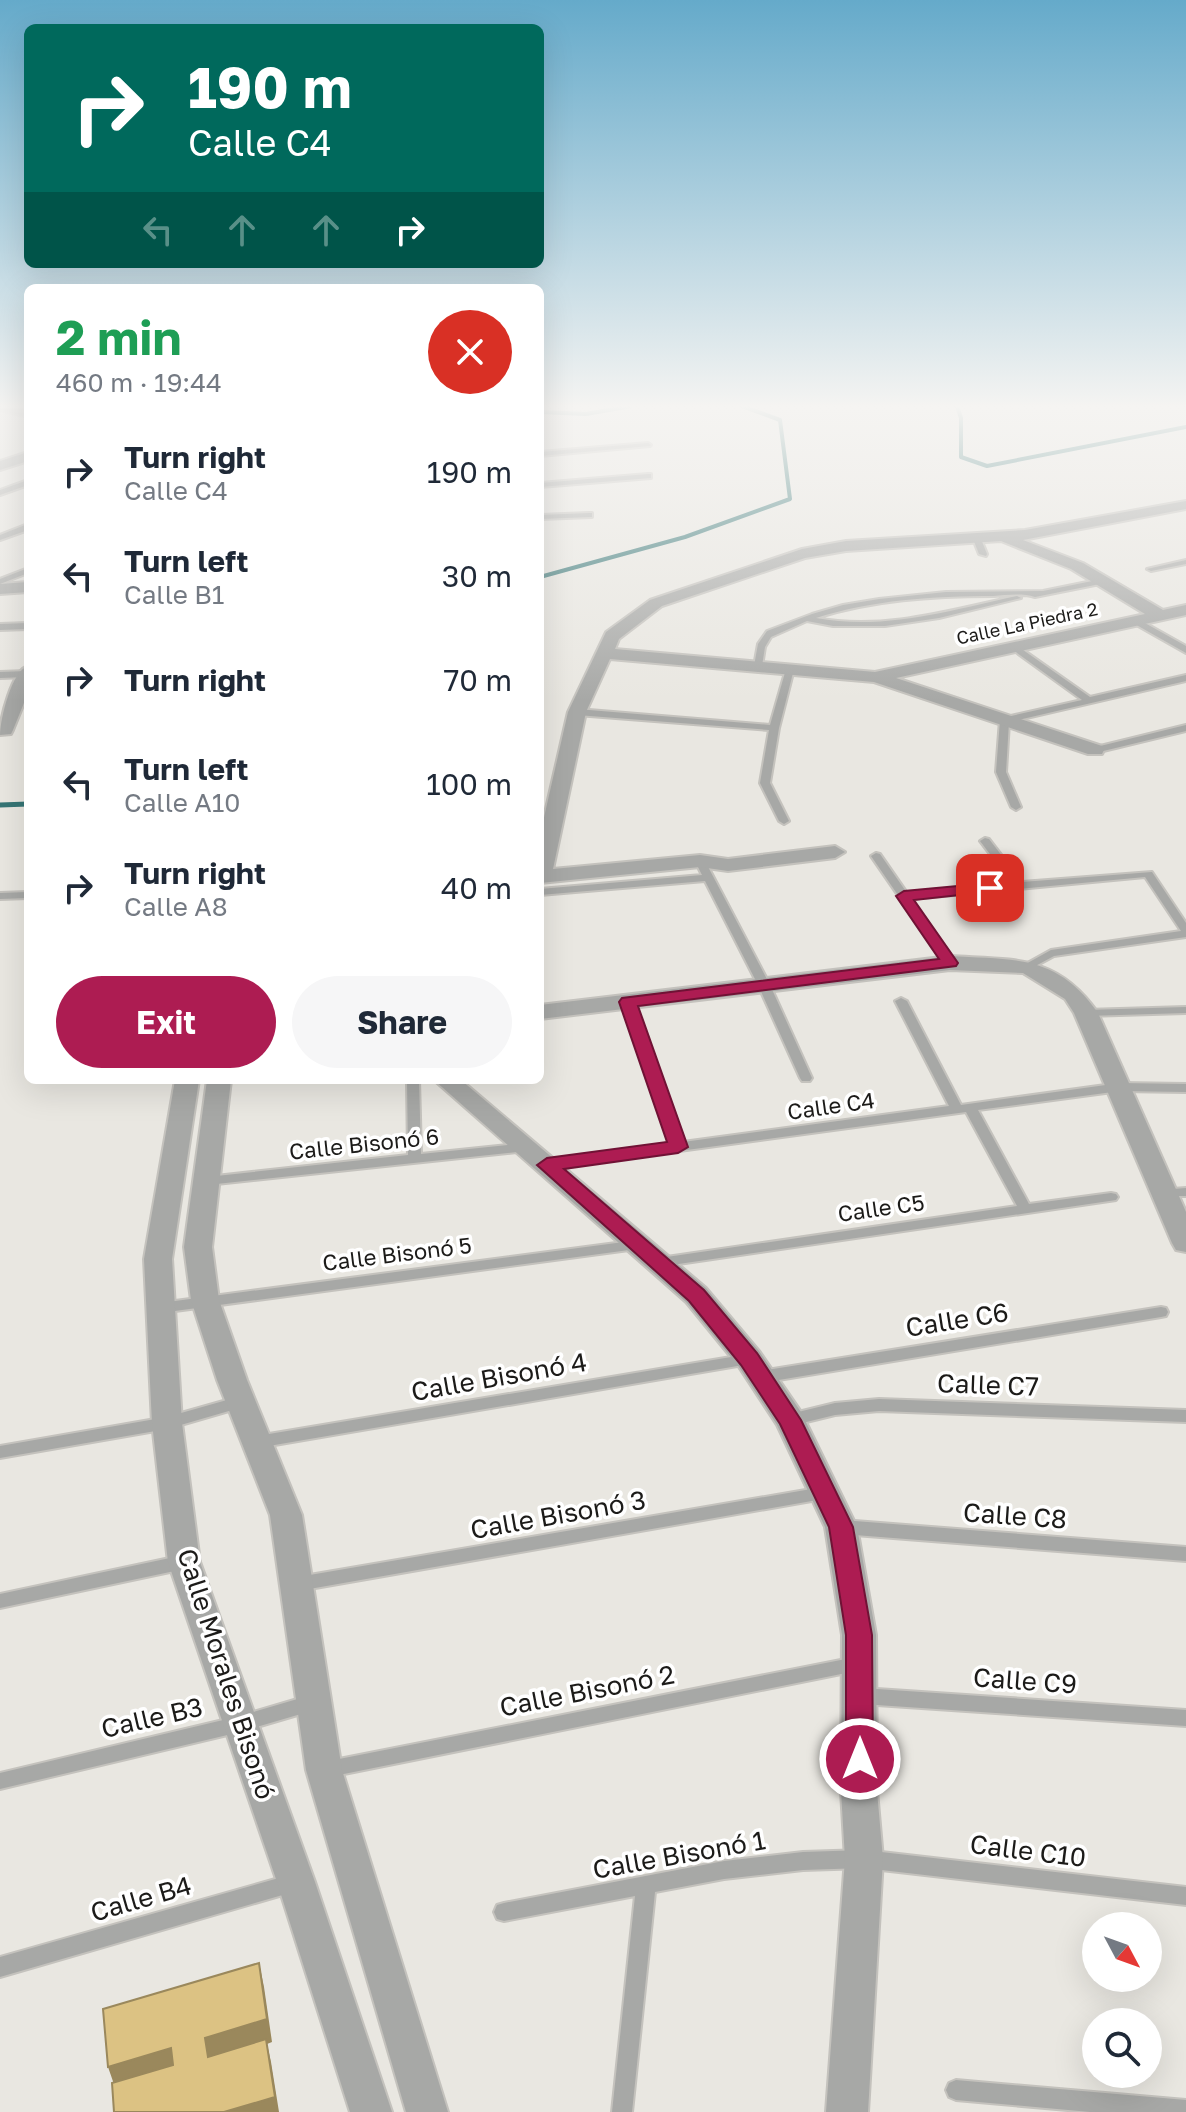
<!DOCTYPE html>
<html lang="en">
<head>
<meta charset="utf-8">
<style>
  :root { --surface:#fff; --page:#f6f6f7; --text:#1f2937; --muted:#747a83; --accent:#ad1c52 }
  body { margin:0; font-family:"Golos Text",sans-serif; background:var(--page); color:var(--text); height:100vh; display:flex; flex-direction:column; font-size:30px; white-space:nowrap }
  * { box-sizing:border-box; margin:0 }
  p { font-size:26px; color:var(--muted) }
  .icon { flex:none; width:44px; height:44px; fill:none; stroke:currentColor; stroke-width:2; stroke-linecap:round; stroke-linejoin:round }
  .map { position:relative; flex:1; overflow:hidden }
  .sheet { position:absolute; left:24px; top:284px; width:520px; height:800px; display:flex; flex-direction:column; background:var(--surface); border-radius:12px; box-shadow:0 8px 32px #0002 }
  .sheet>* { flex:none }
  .banner { position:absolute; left:24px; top:24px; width:520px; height:244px; border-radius:12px; box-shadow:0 8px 32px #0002; background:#00695c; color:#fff; overflow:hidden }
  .needle { width:52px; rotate:131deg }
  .controls { position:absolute; left:1082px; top:1912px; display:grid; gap:16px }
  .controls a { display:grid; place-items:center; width:80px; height:80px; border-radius:50%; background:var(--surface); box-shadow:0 8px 32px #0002; font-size:40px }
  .pin { position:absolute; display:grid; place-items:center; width:68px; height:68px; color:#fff; margin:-34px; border-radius:16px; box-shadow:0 4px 12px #0006 }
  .me { position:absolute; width:88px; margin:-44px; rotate:0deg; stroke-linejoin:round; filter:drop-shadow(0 0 6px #0008) }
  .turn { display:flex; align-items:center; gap:28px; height:168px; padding:0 32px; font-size:36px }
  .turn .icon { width:104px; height:104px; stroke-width:2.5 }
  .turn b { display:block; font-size:56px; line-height:68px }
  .lanes { display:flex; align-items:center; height:76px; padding:0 32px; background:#0003; justify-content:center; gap:40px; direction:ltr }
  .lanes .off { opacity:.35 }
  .round { display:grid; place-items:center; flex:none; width:84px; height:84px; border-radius:42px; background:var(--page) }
  .overview { display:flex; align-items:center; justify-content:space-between; height:136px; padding:0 32px }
  h1 { font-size:48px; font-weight:700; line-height:60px; color:#1e9e55 }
  .cta { display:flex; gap:16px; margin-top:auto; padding:16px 32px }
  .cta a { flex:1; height:92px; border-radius:48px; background:var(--accent); color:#fff; font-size:32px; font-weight:700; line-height:92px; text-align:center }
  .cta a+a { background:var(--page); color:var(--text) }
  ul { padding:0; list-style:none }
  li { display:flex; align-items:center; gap:24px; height:104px; padding:0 32px }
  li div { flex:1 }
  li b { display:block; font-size:30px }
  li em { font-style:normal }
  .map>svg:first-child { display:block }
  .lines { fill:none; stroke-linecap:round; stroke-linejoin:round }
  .stream-far1 { stroke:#357575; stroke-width:4 }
  .stream { stroke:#357575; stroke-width:5 }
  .service-casing { stroke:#c4c2bd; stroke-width:4 }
  .minor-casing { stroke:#c4c2bd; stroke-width:4 }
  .service { fill:#a7a8a6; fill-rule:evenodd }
  .minor { fill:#a7a8a6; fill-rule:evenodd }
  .shaded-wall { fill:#9a885c }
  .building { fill:#dcc283; stroke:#9a885c; stroke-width:2 }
  .route { fill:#ad1c52; stroke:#701235; stroke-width:2 }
  .labels { text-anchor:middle; stroke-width:7; stroke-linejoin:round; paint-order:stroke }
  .far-street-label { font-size:18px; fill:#1c1b19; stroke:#fff }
  .street-label { font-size:22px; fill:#1c1b19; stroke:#fff }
  .near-street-label { font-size:26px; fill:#1c1b19; stroke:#fff }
</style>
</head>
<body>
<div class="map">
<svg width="1186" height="2112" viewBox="0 0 1186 2112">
  <rect width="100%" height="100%" fill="#e9e7e1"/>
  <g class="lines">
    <!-- stream-far1 -->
    <g class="stream-far1">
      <path d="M957,406L961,418V457L987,466L1186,427"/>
      <path d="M540,412L586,414L632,406"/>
      <path d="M540,577L685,537L790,499L780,420L742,406"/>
    </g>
    <!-- stream -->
    <path class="stream" d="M0,805L28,804"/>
    <!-- service casing -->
    <g class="service-casing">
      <g id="service">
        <path d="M648,443L651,445L650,446L540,456V452Z"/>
        <path d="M648,474H651V478L540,487V483Z"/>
        <path d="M28,480V485L0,495V490Z"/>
        <path d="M589,513H592V517L540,519V515Z"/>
        <path d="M25,525H28V530L0,540V535Z"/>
        <path d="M974,537L981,539L987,554L986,556L979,554L973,539Z"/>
        <path d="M1186,560V564L1151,571L1147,569Z"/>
        <path d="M28,568V573L0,584V579Z"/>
        <path d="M1102,579L1106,581L1105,583L1035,597C1023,593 1006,595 993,596C933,596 872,600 816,618C884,631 951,610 1017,596L1021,598L939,618L885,626H833L807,621L771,637L765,647L762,666L758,669L754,666L758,644L767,631L812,614L843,605L879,599L946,592L1043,591Z"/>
        <path d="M1136,618L1186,646V653L1133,623L1132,621Z"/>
        <path d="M28,623V629L0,630V624Z"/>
        <path d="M1016,645L1090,697L1186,675V681L1009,722L1006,772L1021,807L1016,810L1011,807L996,772L1000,720L1002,718L1082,700L1013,650V646Z"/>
        <path d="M790,666L794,669L779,728L770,783L789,821L784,824L779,821L760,783L769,730L577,715L572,712L577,709L770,725L786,669Z"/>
        <path d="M27,671V677L0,678V672Z"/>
        <path d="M1186,725V731L1095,753L1090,750L1092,748Z"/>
        <path d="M985,838L989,839L1022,882L1152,872L1186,923V937L1054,956L1028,970L1022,967L1024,965L1051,950L1181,931L1145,877L911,899L956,963L950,966L946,965L871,856L876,853L880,854L907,893L1012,883L980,841Z"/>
        <path d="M700,858L705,861L770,985L812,1078L810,1081H802L800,1078L758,985L705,881L540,895V889L702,875L695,861Z"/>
        <path d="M28,892V898L0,899V893Z"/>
        <path d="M901,998L907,1001L961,1105L1120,1083L1186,1084V1092L1120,1091L978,1110L1029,1204L1111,1193L1116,1194L1118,1197L1116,1200L658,1267L653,1265L651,1262L653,1259L1017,1206L966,1112L547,1169L541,1165L547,1161L671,1144L622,1002L628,999L634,1002L683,1142L949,1106L895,1001Z"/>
        <path d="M1186,1007V1013L1086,1016L1080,1013L1086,1010Z"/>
        <path d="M407,1080H419L421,1154L526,1143L532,1147L526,1151L207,1185L202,1184L200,1181L202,1178L207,1177L408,1155Z"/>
        <path d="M1186,1188V1196H1160L1158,1193L1160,1190Z"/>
        <path d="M639,1240L644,1242L646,1245L644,1248L160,1313L155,1312L153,1308L155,1304L160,1303Z"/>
        <path d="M1161,1307L1166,1308L1168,1312L1166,1316L1161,1317L761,1383L756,1381L754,1377L756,1373L761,1371Z"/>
        <path d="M749,1354L754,1355L756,1359L754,1363L749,1364L257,1448L252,1446L249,1442L252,1438L257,1436Z"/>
        <path d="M241,1396L246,1398L248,1402L246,1406L167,1429L0,1458V1446L167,1417Z"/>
        <path d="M879,1399L1186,1410V1422L879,1411L835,1415L790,1426L785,1424L782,1420L785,1416L790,1414L835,1403Z"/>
        <path d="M823,1487L829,1489L831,1493L829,1497L823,1499L298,1591L292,1589L290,1584L292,1579L298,1577Z"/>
        <path d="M842,1520L1186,1547V1561L842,1534L836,1532L834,1527L836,1522Z"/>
        <path d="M184,1555L190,1557L192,1562L190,1567L184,1569L0,1608V1594Z"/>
        <path d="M856,1657L862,1659L865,1664L862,1669L856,1671L329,1777L323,1775L320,1769L323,1763L329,1761Z"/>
        <path d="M862,1688L1186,1710V1726L862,1704L856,1701L853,1696L856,1691Z"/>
        <path d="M311,1695L317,1697L320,1703L317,1709L311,1711L240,1732L0,1789V1773L240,1716Z"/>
        <path d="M864,1850L1186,1887V1905L864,1868L803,1870L724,1879L655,1892L632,2112H612L635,1896L504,1921L497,1919L494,1912L497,1905L504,1903L724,1861L803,1852Z"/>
        <path d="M293,1874L300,1876L302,1883L300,1890L293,1892L0,1977V1957Z"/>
        <path d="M956,2080L1186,2100V2112H1090L956,2100L949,2097L946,2090L949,2083Z"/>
      </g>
    </g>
    <!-- minor casing -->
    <g class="minor-casing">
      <g id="minor">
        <path d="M0,406L28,409V417L0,410Z"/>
        <path d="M28,452V461L0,470V461Z"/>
        <path d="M1186,501V509L1023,540L1083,563L1163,610L1186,605V615L896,678L1102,746L1104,750L1102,754H1088L874,682L610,659L586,712L553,869L700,855L728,859L835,846L845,852L835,858L728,871L700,867L540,883V835L568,712L606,632L650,600L802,549L846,541L1025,530ZM1001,541L1071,569L1145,614L875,672L615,649L619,639L662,606L805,558L846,551Z"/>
        <path d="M28,582V592L0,594V584Z"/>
        <path d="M28,666V693L13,730L11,734L0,735C0,719 12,670 28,666Z"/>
        <path d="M950,956C1014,960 1057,954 1098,1013L1186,1212V1252L1176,1250L1172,1243L1074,1013L1065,999L1023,973L950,970L540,1019V1005Z"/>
        <path d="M175,1080H199L172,1259L182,1423L200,1562L315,1882L392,2112H350L277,1882L168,1562L152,1423L144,1259Z"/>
        <path d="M207,1080H231L212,1247L219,1300L247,1380L302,1515L342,1770L448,2112H406L306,1770L270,1515L217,1380L191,1300L184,1247Z"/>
        <path d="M434,1080H461L706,1288L759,1351L801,1412L857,1527L876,1635L877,1791L883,1859L868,2112H826L845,1859L841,1791L842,1635L825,1527L777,1425L739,1367L686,1302Z"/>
      </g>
    </g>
    <!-- service -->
    <use href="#service" class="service"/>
    <!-- minor -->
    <use href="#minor" class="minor"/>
  </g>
  <!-- shaded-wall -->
  <g class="shaded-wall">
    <path d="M259,1963L264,1987L272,2042L267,2044L271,2062L279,2112H224L208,2057L205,2038Z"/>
    <path d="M171,2048L178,2071L116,2090L108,2067Z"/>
  </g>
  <!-- building -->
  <path class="building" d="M259,1963L267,2019L205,2038L208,2057L266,2039L275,2097L224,2112H114L112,2083L173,2065L171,2048L108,2067L103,2009Z"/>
  <!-- sky -->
  <linearGradient id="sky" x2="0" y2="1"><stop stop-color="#65aaca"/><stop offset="0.58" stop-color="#f5f4f2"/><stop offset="1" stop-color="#f5f4f2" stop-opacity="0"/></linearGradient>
  <rect width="1186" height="701" fill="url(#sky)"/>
  <!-- route -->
  <path class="route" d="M990,883L998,888L996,891L914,900L958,963L956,966L638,1006L688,1147L678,1153L564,1169L704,1290L757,1353L801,1420L853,1527L872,1635L873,1759L869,1768L860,1772L850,1768L846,1759V1635L829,1527L780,1424L741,1365L689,1301L537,1165L547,1158L667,1142L619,1002L622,998L939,959L896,896L904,891Z"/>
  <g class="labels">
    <!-- far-street labels -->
    <g class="far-street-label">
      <text transform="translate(1027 624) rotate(-12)" y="6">Calle La Piedra 2</text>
    </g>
    <!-- street labels -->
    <g class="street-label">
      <text transform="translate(831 1106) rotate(-8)" y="8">Calle C4</text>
      <text transform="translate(364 1144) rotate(-6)" y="8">Calle Bisonó 6</text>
      <text transform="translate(881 1208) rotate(-8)" y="8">Calle C5</text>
      <text transform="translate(397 1254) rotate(-7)" y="8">Calle Bisonó 5</text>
    </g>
    <!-- near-street labels -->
    <g class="near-street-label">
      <text transform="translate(957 1320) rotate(-9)" y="9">Calle C6</text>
      <text transform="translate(499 1377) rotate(-10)" y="9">Calle Bisonó 4</text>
      <text transform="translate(988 1385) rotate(2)" y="9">Calle C7</text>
      <text transform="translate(558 1515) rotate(-10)" y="9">Calle Bisonó 3</text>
      <text transform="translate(1015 1516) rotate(4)" y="9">Calle C8</text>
      <text transform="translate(226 1674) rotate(72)" y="9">Calle Morales Bisonó</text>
      <text transform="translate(1025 1681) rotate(4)" y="9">Calle C9</text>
      <text transform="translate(587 1691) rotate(-11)" y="9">Calle Bisonó 2</text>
      <text transform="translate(152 1718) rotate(-13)" y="9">Calle B3</text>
      <text transform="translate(1028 1851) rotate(7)" y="9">Calle C10</text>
      <text transform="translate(679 1855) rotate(-10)" y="9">Calle Bisonó 1</text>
      <text transform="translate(141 1899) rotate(-16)" y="9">Calle B4</text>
    </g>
  </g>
</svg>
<div class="controls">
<a><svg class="needle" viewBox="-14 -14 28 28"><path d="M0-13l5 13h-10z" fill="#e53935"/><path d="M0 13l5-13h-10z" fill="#747a83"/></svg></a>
<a><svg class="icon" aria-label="search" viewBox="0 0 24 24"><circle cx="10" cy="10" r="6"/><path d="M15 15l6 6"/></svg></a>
</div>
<div class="pin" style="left:990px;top:888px;background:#d93025"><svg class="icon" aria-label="arrive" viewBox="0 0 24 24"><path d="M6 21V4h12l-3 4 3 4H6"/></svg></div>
<svg class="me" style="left:860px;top:1759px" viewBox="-20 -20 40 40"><circle r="17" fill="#ad1c52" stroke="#fff" stroke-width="3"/><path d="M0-11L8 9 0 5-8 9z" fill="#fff"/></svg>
<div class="banner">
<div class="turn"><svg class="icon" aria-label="right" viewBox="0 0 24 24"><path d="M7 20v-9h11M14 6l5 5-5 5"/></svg><div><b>190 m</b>Calle C4</div></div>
<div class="lanes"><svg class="icon off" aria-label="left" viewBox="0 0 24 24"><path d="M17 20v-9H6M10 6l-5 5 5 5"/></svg><svg class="icon off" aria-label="ahead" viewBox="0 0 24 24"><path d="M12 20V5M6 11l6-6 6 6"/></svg><svg class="icon off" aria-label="ahead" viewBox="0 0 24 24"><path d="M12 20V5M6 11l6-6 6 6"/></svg><svg class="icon" aria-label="right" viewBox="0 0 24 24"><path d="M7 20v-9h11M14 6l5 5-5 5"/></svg></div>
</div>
<section class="sheet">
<div class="overview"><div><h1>2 min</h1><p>460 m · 19:44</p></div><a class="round" style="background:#d93025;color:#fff"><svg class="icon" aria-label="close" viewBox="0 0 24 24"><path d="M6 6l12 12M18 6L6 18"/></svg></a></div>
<ul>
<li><svg class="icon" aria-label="right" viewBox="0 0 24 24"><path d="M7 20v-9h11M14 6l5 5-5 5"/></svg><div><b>Turn right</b><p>Calle C4</p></div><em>190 m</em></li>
<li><svg class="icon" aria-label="left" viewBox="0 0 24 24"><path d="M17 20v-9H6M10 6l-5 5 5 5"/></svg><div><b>Turn left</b><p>Calle B1</p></div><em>30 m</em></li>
<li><svg class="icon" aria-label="right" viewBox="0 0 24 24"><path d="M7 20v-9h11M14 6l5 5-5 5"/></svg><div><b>Turn right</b></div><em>70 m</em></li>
<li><svg class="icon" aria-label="left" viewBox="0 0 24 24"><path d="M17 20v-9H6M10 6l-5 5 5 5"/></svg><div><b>Turn left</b><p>Calle A10</p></div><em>100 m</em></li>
<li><svg class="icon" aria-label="right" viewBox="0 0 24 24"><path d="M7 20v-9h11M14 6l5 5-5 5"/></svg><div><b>Turn right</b><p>Calle A8</p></div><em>40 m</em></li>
</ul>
<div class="cta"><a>Exit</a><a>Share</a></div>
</section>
</div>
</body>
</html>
